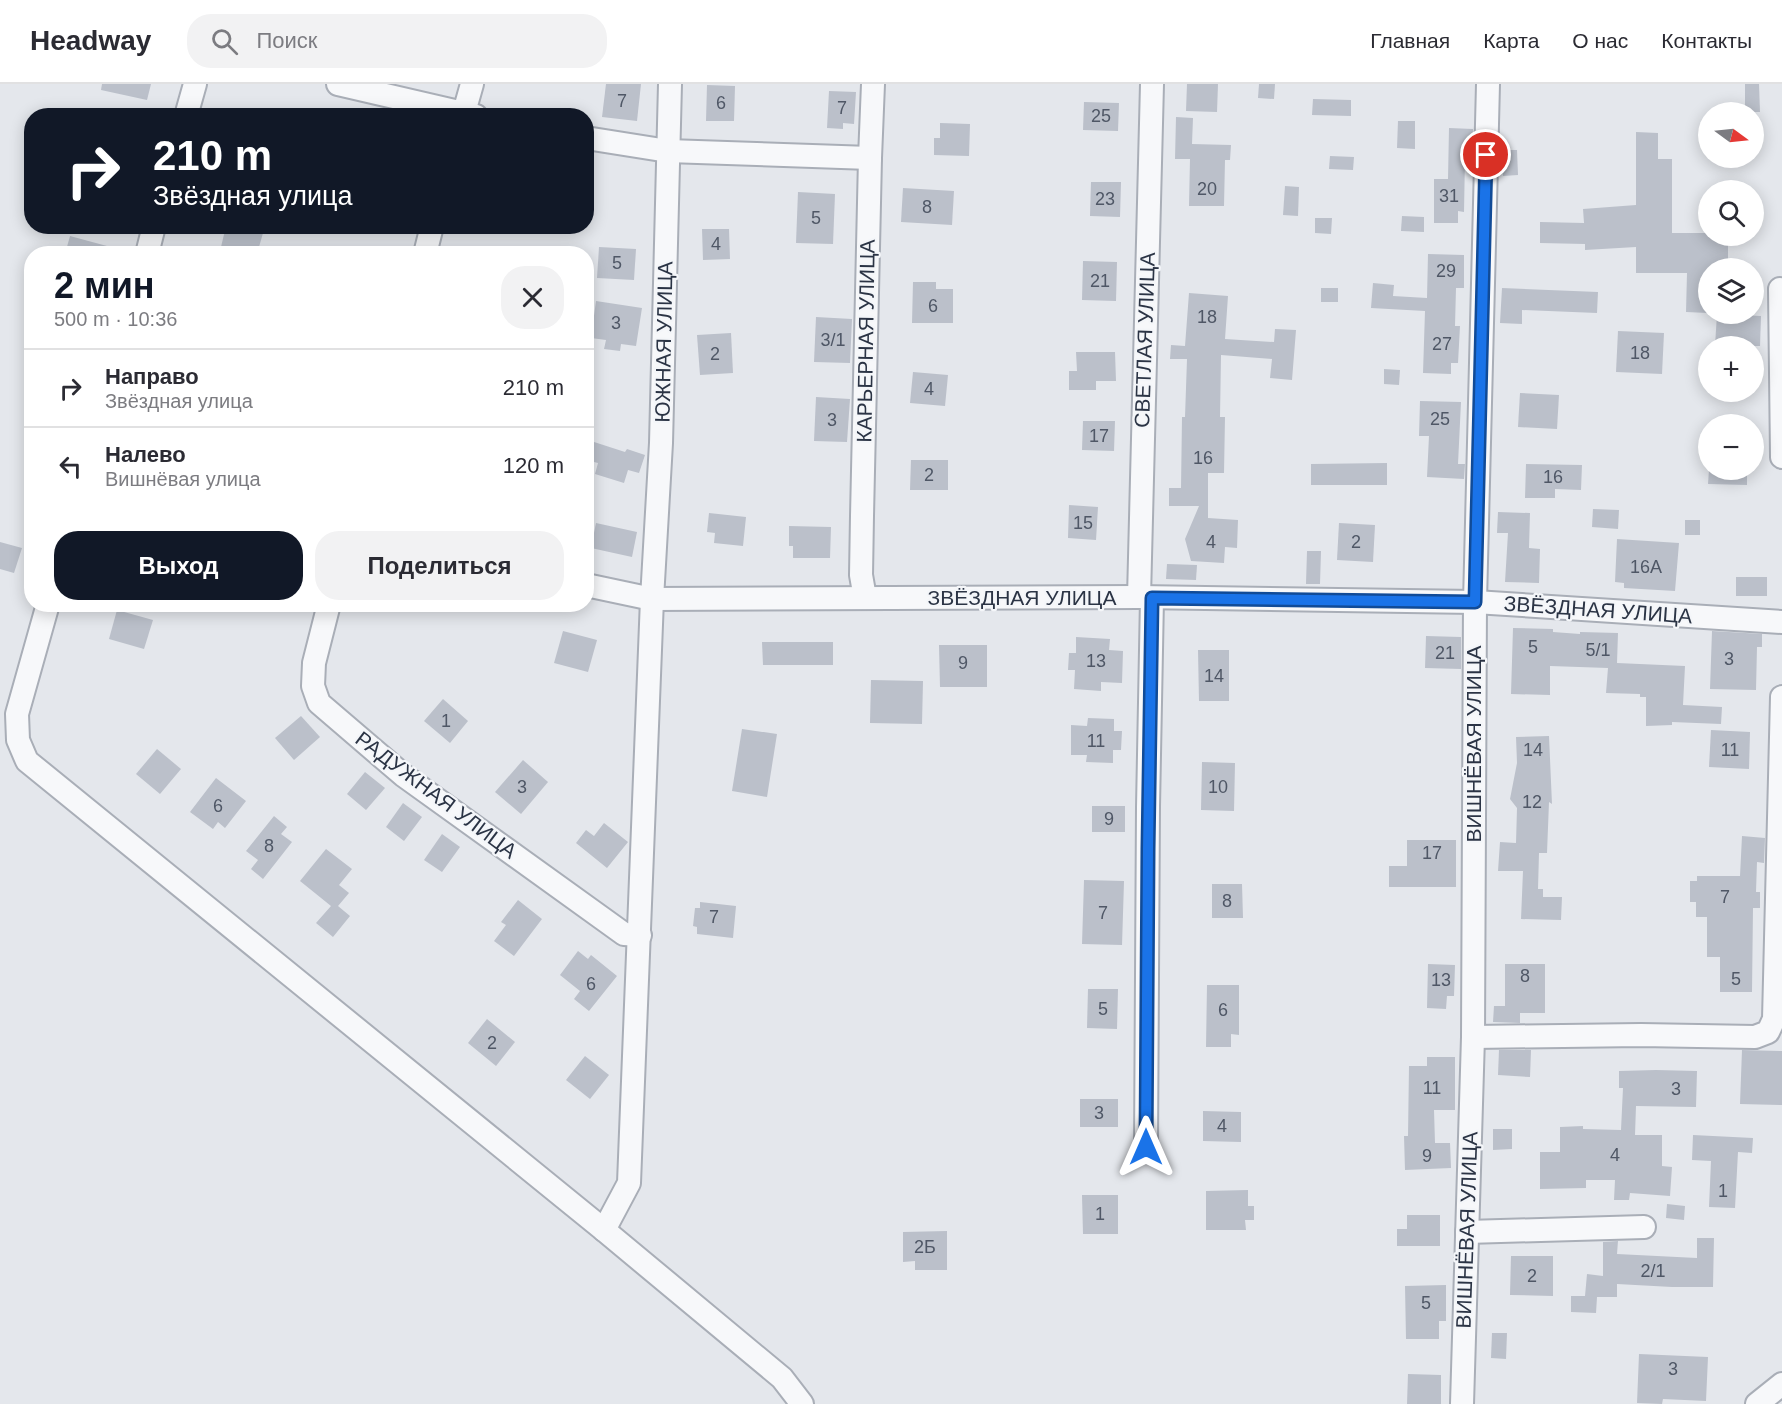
<!DOCTYPE html>
<html lang="ru">
<head>
<meta charset="utf-8">
<style>
  :root { --surface:#fff; --page:#f2f2f3; --text:#2b2b33; --muted:#7c7c81; --line:#e1e1e2; --accent:#111827 }
  body { margin:0; font-family:Arial,sans-serif; background:var(--page); color:var(--text); height:100vh; display:flex; flex-direction:column; font-size:22px; white-space:nowrap }
  * { box-sizing:border-box; margin:0 }
  p { font-size:20px; color:var(--muted) }
  .icon { flex:none; width:33px; height:33px; fill:none; stroke:currentColor; stroke-width:2; stroke-linecap:round; stroke-linejoin:round }
  .map { position:relative; flex:1; overflow:hidden }
  .drawer { position:absolute; left:24px; top:162px; width:570px; height:366px; display:flex; flex-direction:column; background:var(--surface); border-radius:24px; box-shadow:0 3px 15px #0003 }
  .drawer>* { flex:none }
  .top-card { position:absolute; left:24px; top:24px; width:570px; height:126px; border-radius:24px; box-shadow:0 3px 15px #0003; background:#111827; color:#fff; overflow:hidden }
  .needle { width:39px; rotate:105deg }
  .fabs { position:absolute; left:1698px; top:18px; display:grid; gap:12px }
  .fabs a { display:grid; place-items:center; width:66px; height:66px; border-radius:50%; background:var(--surface); box-shadow:0 3px 15px #0003; font-size:30px }
  .pin { position:absolute; display:grid; place-items:center; width:51px; height:51px; color:#fff; margin:-26px; border:3px solid #fff; border-radius:50%; box-shadow:0 2px 6px #0007 }
  .me { position:absolute; width:66px; margin:-33px; rotate:0deg; stroke-linejoin:round; filter:drop-shadow(0 0 4px #0008) }
  .turn { display:flex; align-items:center; gap:21px; height:126px; padding:0 30px; font-size:27px }
  .turn .icon { width:78px; height:78px; stroke-width:2.5 }
  .turn b { display:block; font-size:42px; line-height:51px }
  .round { display:grid; place-items:center; flex:none; width:63px; height:63px; border-radius:24px; background:var(--page) }
  .summary { display:flex; align-items:center; justify-content:space-between; height:102px; padding:0 30px }
  h1 { font-size:36px; font-weight:700; line-height:45px; color:var(--accent) }
  .cta { display:flex; gap:12px; margin-top:auto; padding:12px 30px }
  .cta a { flex:1; height:69px; border-radius:24px; background:var(--accent); color:#fff; font-size:24px; font-weight:700; line-height:69px; text-align:center }
  .cta a+a { background:var(--page); color:var(--text) }
  ul { padding:0; list-style:none }
  li { display:flex; align-items:center; gap:18px; height:78px; padding:0 30px; border-top:2px solid var(--line) }
  li div { flex:1 }
  li b { display:block; font-size:22px }
  li em { font-style:normal }
  header { display:flex; align-items:center; gap:36px; box-sizing:border-box; height:84px; padding:0 30px; background:var(--surface); border-bottom:2px solid var(--line) }
  header strong { font-size:28px }
  nav { display:flex; gap:33px; margin-inline-start:auto; font-size:21px }
  .search { width:420px; height:54px; background:var(--page); display:flex; align-items:center; gap:15px; box-sizing:border-box; padding:0 21px; border-radius:24px; color:var(--muted); font-size:22px }
  .map>svg:first-child { display:block }
  .building { fill:#bbc0ca }
  .lines { fill:none; stroke-linecap:round; stroke-linejoin:round }
  .minor-casing { stroke:#a9aeb7; stroke-width:26 }
  .minor { stroke:#f7f8fa; stroke-width:22 }
  .route-casing { stroke:#114b97; stroke-width:15 }
  .route { stroke:#1a73e8; stroke-width:10 }
  .labels { text-anchor:middle; stroke-width:4.5; stroke-linejoin:round; paint-order:stroke }
  .number-label { font-size:18px; fill:#4f5766 }
  .street-label { font-size:21px; fill:#2b3445; stroke:#f4f6f9 }
</style>
</head>
<body>
<header>
<strong>Headway</strong>
<div class="search"><svg class="icon" aria-label="search" viewBox="0 0 24 24"><circle cx="10" cy="10" r="6"/><path d="M15 15l6 6"/></svg>Поиск</div>
<nav><a>Главная</a><a>Карта</a><a>О нас</a><a>Контакты</a></nav>
</header>
<div class="map">
<svg width="1782" height="1320" viewBox="0 0 1782 1320">
  <rect width="100%" height="100%" fill="#e4e7ec"/>
  <!-- building -->
  <g class="building">
    <path d="M102,0H151L147,16L101,6Z"/>
    <path d="M606,0H641L637,37L602,33Z"/>
    <path d="M1187,0H1218L1217,28L1186,27Z"/>
    <path d="M1259,0H1275L1274,15L1258,14Z"/>
    <path d="M1745,0H1759L1760,28H1745Z"/>
    <path d="M707,1L735,2L734,37H706Z"/>
    <path d="M829,7L856,8L854,40L843,39V45L827,44Z"/>
    <path d="M1313,15L1351,16V32L1312,31Z"/>
    <path d="M1084,18L1119,19L1118,47L1083,46Z"/>
    <path d="M1176,33L1193,34L1192,60L1231,61L1230,76H1225L1224,122H1189L1190,75H1175Z"/>
    <path d="M1398,37H1415V65L1397,64Z"/>
    <path d="M940,39L970,40L969,72L934,71V54H940Z"/>
    <path d="M1449,44L1473,45L1472,73H1465L1464,128L1458,127V139H1434V95H1448Z"/>
    <path d="M1636,48L1658,49V75H1672V149H1708V152H1728V184H1708V229L1686,228L1687,189H1636V163L1585,166V160L1540,159V138L1584,139L1583,125L1636,121Z"/>
    <path d="M1502,66H1517L1518,91L1503,92Z"/>
    <path d="M1330,72L1354,73L1353,86L1329,85Z"/>
    <path d="M1091,98H1121L1120,133L1090,132Z"/>
    <path d="M1285,102L1299,103L1298,132L1283,131Z"/>
    <path d="M903,104L954,107L952,141L901,138Z"/>
    <path d="M798,108L835,110L833,160L796,159Z"/>
    <path d="M1402,132L1424,133V148L1401,147Z"/>
    <path d="M1315,134H1332L1331,150L1315,149Z"/>
    <path d="M226,142H265L257,170H243L221,163Z"/>
    <path d="M702,145H729L730,175L703,176Z"/>
    <path d="M70,152L118,165V170H65Z"/>
    <path d="M599,163L636,165L634,196L597,194Z"/>
    <path d="M1428,170L1464,171V204H1456L1455,242H1460L1458,279H1451V290L1423,289L1425,227L1371,224L1373,199L1394,201L1393,212L1427,214Z"/>
    <path d="M1083,177L1117,178L1116,217L1082,216Z"/>
    <path d="M913,198H936V205H953V239H912Z"/>
    <rect x="1321" y="204" width="17" height="14"/>
    <path d="M1502,204L1598,208L1597,229L1522,226V240L1500,239Z"/>
    <path d="M1189,209L1228,212L1225,255L1274,258L1275,245L1296,246L1292,296L1270,294L1272,275L1221,271L1220,333H1225L1224,389H1208V434L1238,436L1237,464L1225,463L1224,479L1191,477L1185,455L1199,422H1169V404H1181L1182,333H1185L1187,275H1170L1171,261L1185,262Z"/>
    <path d="M596,217L642,224L636,262L621,260L620,267L604,265L606,256L591,254Z"/>
    <path d="M1717,230L1761,232L1760,262H1715Z"/>
    <path d="M816,233L852,235L850,279L814,278Z"/>
    <path d="M1618,247L1664,249L1662,290L1616,288Z"/>
    <path d="M731,249L733,289L700,291L697,251Z"/>
    <path d="M1076,268H1115L1116,297H1096V306H1069V287H1077Z"/>
    <path d="M1384,285L1400,286L1399,301L1384,300Z"/>
    <path d="M913,288L948,291L945,322L910,319Z"/>
    <path d="M1520,309L1559,311L1557,345L1518,343Z"/>
    <path d="M816,313L850,315L847,358L814,357Z"/>
    <path d="M1420,317L1461,318L1458,380H1465L1464,395L1427,393L1429,352H1419Z"/>
    <path d="M1083,337H1115L1114,367L1082,366Z"/>
    <path d="M591,357L625,368L627,365L645,371L639,389L628,386L624,399L595,390L598,379L586,376Z"/>
    <path d="M911,376H948V406H910Z"/>
    <path d="M1387,379V401H1311V380Z"/>
    <path d="M1526,380L1582,381L1581,406L1555,405V414H1525Z"/>
    <path d="M1709,386H1747V401L1708,400Z"/>
    <path d="M1069,421L1098,423L1096,456L1068,454Z"/>
    <path d="M1593,425L1619,426L1618,445L1592,443Z"/>
    <path d="M1498,428L1530,429L1529,464L1540,465L1539,499L1505,498L1508,449H1497Z"/>
    <path d="M709,429L746,433L743,462L714,459L715,449L707,448Z"/>
    <rect x="1685" y="436" width="15" height="15"/>
    <path d="M596,439L637,448L632,473L591,464Z"/>
    <path d="M1339,439L1375,441L1373,478L1337,476Z"/>
    <path d="M789,442L831,443L830,474H793V462H789Z"/>
    <path d="M1617,455L1679,459L1675,507L1624,504V499L1615,498Z"/>
    <path d="M0,458L22,464L14,489L0,485Z"/>
    <path d="M1307,467H1321L1320,500H1306Z"/>
    <path d="M1167,480L1197,481L1196,496L1166,495Z"/>
    <rect x="1736" y="493" width="31" height="19"/>
    <path d="M117,526L153,536L144,565L109,555Z"/>
    <path d="M1513,544L1553,545V548L1580,550V548L1618,549L1617,579L1685,582L1683,621L1722,623L1721,640L1672,638V641L1646,642V613H1640V610L1606,609L1608,584L1550,582V611L1511,610Z"/>
    <path d="M563,547L597,556L588,588L554,579Z"/>
    <path d="M1712,547L1762,550V563H1757L1756,606L1710,605Z"/>
    <path d="M1426,552L1461,553V585L1425,584Z"/>
    <path d="M1076,553L1110,555L1109,566L1123,567L1122,599L1101,598V607L1074,605L1075,586H1068L1069,569H1076Z"/>
    <path d="M762,558H833V581H763Z"/>
    <path d="M939,561H987V603H940Z"/>
    <path d="M1198,566H1229V617H1199Z"/>
    <path d="M871,596L923,597L922,640L870,639Z"/>
    <path d="M443,615L468,637L450,659L424,637Z"/>
    <path d="M301,632L320,653L294,676L275,654Z"/>
    <path d="M1088,634L1114,635V647H1122L1121,666H1113V679L1086,678L1087,671H1071V641L1087,642Z"/>
    <path d="M742,645L777,650L767,713L732,707Z"/>
    <path d="M1711,646L1750,648L1749,685L1709,683Z"/>
    <path d="M1549,652L1552,720L1549,718L1547,769H1539L1538,805H1543V813H1562L1561,836L1521,835L1523,787H1498L1500,758L1516,759L1517,724L1510,715L1517,679L1516,653Z"/>
    <path d="M157,665L181,685L160,710L136,690Z"/>
    <path d="M523,676L548,698L521,730L495,708Z"/>
    <path d="M1202,678L1235,679L1234,727L1201,726Z"/>
    <path d="M365,688L385,704L366,726L347,710Z"/>
    <path d="M216,694L246,717L225,744L218,738L213,745L190,728Z"/>
    <path d="M403,719L422,733L404,757L386,743Z"/>
    <rect x="1092" y="722" width="33" height="26"/>
    <path d="M274,732L287,743L281,750L292,758L263,795L251,785L258,776L246,767Z"/>
    <path d="M604,739L628,758L607,784L576,759L586,746L594,752Z"/>
    <path d="M442,750L460,763L442,788L424,776Z"/>
    <path d="M1742,752L1765,754L1764,779L1757,778L1756,808H1760V824H1753L1752,908H1720V873H1707V833H1696V818H1690V797H1697V792H1740Z"/>
    <path d="M1407,756H1456V803H1389V782H1407Z"/>
    <path d="M326,765L352,785L339,801L349,809L338,822L350,832L333,853L316,839L331,822L300,797Z"/>
    <path d="M1084,796L1124,797L1122,861L1082,860Z"/>
    <path d="M1212,800H1242L1243,834H1212Z"/>
    <path d="M518,816L542,835L514,872L494,857L506,841L501,838Z"/>
    <path d="M700,818L736,822L733,854L697,850V843L693,842L695,824H700Z"/>
    <path d="M578,867L588,875L591,871L617,892L589,927L574,915L580,907L560,891Z"/>
    <path d="M1428,880L1455,881L1454,912H1447L1446,925L1427,924Z"/>
    <path d="M1505,880H1545V929H1520V939L1493,938L1494,922H1505Z"/>
    <path d="M1207,901H1239V951L1231,950V963H1206Z"/>
    <path d="M1088,905H1118L1117,945L1087,944Z"/>
    <path d="M487,935L515,958L496,982L468,959Z"/>
    <path d="M1499,966H1531L1530,993L1498,991Z"/>
    <path d="M1742,966L1782,967V1021L1740,1020Z"/>
    <path d="M585,972L609,991L590,1015L566,996Z"/>
    <path d="M1427,973H1455V1026H1434L1435,1059H1450L1451,1084L1405,1086L1404,1052H1408L1409,982H1427Z"/>
    <path d="M1656,986L1697,987L1696,1023L1636,1022L1635,1051H1662V1082L1672,1083L1670,1112L1630,1109L1629,1116H1614L1615,1096H1586V1104L1540,1105V1068H1560V1043L1583,1042V1045L1621,1046L1623,1004H1619V987Z"/>
    <rect x="1080" y="1015" width="38" height="28"/>
    <path d="M1203,1027L1241,1028V1058L1203,1057Z"/>
    <path d="M1493,1045H1512V1065L1493,1066Z"/>
    <path d="M1693,1051L1753,1054L1752,1069L1738,1068L1735,1124L1709,1123L1711,1077L1692,1076Z"/>
    <path d="M1248,1106V1122H1254V1136H1245L1246,1146H1206V1107Z"/>
    <path d="M1082,1111H1118V1150H1083Z"/>
    <path d="M1667,1120L1685,1122L1684,1136L1666,1134Z"/>
    <path d="M1407,1131H1440V1162H1397V1145H1407Z"/>
    <path d="M947,1147V1186H915V1177L903,1178V1148Z"/>
    <path d="M1697,1154H1714L1713,1203H1672L1617,1200V1213H1597L1596,1229L1571,1228V1212H1585L1587,1190L1603,1192V1158L1618,1157L1617,1170L1697,1174Z"/>
    <path d="M1511,1172H1553V1212L1510,1211Z"/>
    <path d="M1446,1201V1237H1439V1255H1406L1405,1202Z"/>
    <path d="M1492,1249H1507L1506,1275L1491,1274Z"/>
    <path d="M1639,1270L1708,1273L1706,1317L1663,1315L1662,1320L1637,1319Z"/>
    <path d="M1408,1290L1441,1291V1320H1407Z"/>
  </g>
  <g class="lines">
    <!-- minor casing -->
    <g class="minor-casing">
      <g id="minor">
        <path d="M338,0L476,32"/>
        <path d="M186,32L195,0"/>
        <path d="M463,32L472,0"/>
        <path d="M586,54L668,67L870,74"/>
        <path d="M147,170L154,142"/>
        <path d="M425,170L432,142"/>
        <path d="M1780,205L1782,373"/>
        <path d="M586,501L652,515L1139,513L1475,518L1782,538"/>
        <path d="M1139,513L1152,0"/>
        <path d="M865,514L861,491L862,432L870,74L873,0"/>
        <path d="M48,520L17,630L18,656L27,677L604,1146L782,1294L802,1320"/>
        <path d="M329,520L314,579L313,602L319,619L403,691L624,850L640,851"/>
        <path d="M1473,953L1641,951L1755,953L1768,948L1774,935L1782,613"/>
        <path d="M1146,1063L1148,723L1152,514"/>
        <path d="M604,1146L629,1099L652,515L661,359L670,0"/>
        <path d="M1467,1148L1644,1143"/>
        <path d="M1462,1320L1473,953L1475,518L1488,0"/>
        <path d="M1757,1320L1782,1300"/>
      </g>
    </g>
    <!-- minor -->
    <use href="#minor" class="minor"/>
  </g>
  <g class="lines">
    <!-- route casing -->
    <g class="route-casing">
      <path id="route" d="M1146,1063L1148,765L1152,514L1475,518L1486,71"/>
    </g>
    <!-- route -->
    <use href="#route" class="route"/>
  </g>
  <g class="labels">
    <!-- number labels -->
    <g class="number-label">
      <text x="622" y="23">7</text>
      <text x="721" y="25">6</text>
      <text x="842" y="30">7</text>
      <text x="1101" y="38">25</text>
      <text x="1207" y="111">20</text>
      <text x="1449" y="118">31</text>
      <text x="1105" y="121">23</text>
      <text x="927" y="129">8</text>
      <text x="816" y="140">5</text>
      <text x="716" y="166">4</text>
      <text x="617" y="185">5</text>
      <text x="1446" y="193">29</text>
      <text x="1100" y="203">21</text>
      <text x="933" y="228">6</text>
      <text x="1207" y="239">18</text>
      <text x="616" y="245">3</text>
      <text x="833" y="262">3/1</text>
      <text x="1442" y="266">27</text>
      <text x="1640" y="275">18</text>
      <text x="715" y="276">2</text>
      <text x="929" y="311">4</text>
      <text x="1440" y="341">25</text>
      <text x="832" y="342">3</text>
      <text x="1099" y="358">17</text>
      <text x="1203" y="380">16</text>
      <text x="929" y="397">2</text>
      <text x="1553" y="399">16</text>
      <text x="1083" y="445">15</text>
      <text x="1211" y="464">4</text>
      <text x="1356" y="464">2</text>
      <text x="1646" y="489">16А</text>
      <text x="1533" y="569">5</text>
      <text x="1598" y="572">5/1</text>
      <text x="1445" y="575">21</text>
      <text x="1729" y="581">3</text>
      <text x="1096" y="583">13</text>
      <text x="963" y="585">9</text>
      <text x="1214" y="598">14</text>
      <text x="446" y="643">1</text>
      <text x="1096" y="663">11</text>
      <text x="1533" y="672">14</text>
      <text x="1730" y="672">11</text>
      <text x="522" y="709">3</text>
      <text x="1218" y="709">10</text>
      <text x="1532" y="724">12</text>
      <text x="218" y="728">6</text>
      <text x="1109" y="741">9</text>
      <text x="269" y="768">8</text>
      <text x="1432" y="775">17</text>
      <text x="1725" y="819">7</text>
      <text x="1227" y="823">8</text>
      <text x="1103" y="835">7</text>
      <text x="714" y="839">7</text>
      <text x="1525" y="898">8</text>
      <text x="1736" y="901">5</text>
      <text x="1441" y="902">13</text>
      <text x="591" y="906">6</text>
      <text x="1103" y="931">5</text>
      <text x="1223" y="932">6</text>
      <text x="492" y="965">2</text>
      <text x="1432" y="1010">11</text>
      <text x="1676" y="1011">3</text>
      <text x="1099" y="1035">3</text>
      <text x="1222" y="1048">4</text>
      <text x="1615" y="1077">4</text>
      <text x="1427" y="1078">9</text>
      <text x="1723" y="1113">1</text>
      <text x="1100" y="1136">1</text>
      <text x="925" y="1169">2Б</text>
      <text x="1653" y="1193">2/1</text>
      <text x="1532" y="1198">2</text>
      <text x="1426" y="1225">5</text>
      <text x="1673" y="1291">3</text>
    </g>
    <!-- street labels -->
    <g class="street-label">
      <text transform="translate(1145 256) rotate(-88)" y="7">СВЕТЛАЯ УЛИЦА</text>
      <text transform="translate(866 257) rotate(-89)" y="7">КАРЬЕРНАЯ УЛИЦА</text>
      <text transform="translate(664 258) rotate(-89)" y="7">ЮЖНАЯ УЛИЦА</text>
      <text x="1022" y="521">ЗВЁЗДНАЯ УЛИЦА</text>
      <text transform="translate(1598 526) rotate(4)" y="7">ЗВЁЗДНАЯ УЛИЦА</text>
      <text transform="translate(1474 660) rotate(-90)" y="7">ВИШНЁВАЯ УЛИЦА</text>
      <text transform="translate(436 711) rotate(37)" y="7">РАДУЖНАЯ УЛИЦА</text>
      <text transform="translate(1467 1146) rotate(-88)" y="7">ВИШНЁВАЯ УЛИЦА</text>
    </g>
  </g>
</svg>
<div class="fabs">
<a><svg class="needle" viewBox="-14 -14 28 28"><path d="M0-13l5 13h-10z" fill="#e53935"/><path d="M0 13l5-13h-10z" fill="#7c7c81"/></svg></a>
<a><svg class="icon" aria-label="search" viewBox="0 0 24 24"><circle cx="10" cy="10" r="6"/><path d="M15 15l6 6"/></svg></a>
<a><svg class="icon" aria-label="layers" viewBox="0 0 24 24"><path d="M12 4l9 5-9 5-9-5zM3 14l9 5 9-5"/></svg></a>
<a>+</a>
<a>−</a>
</div>
<div class="pin" style="left:1486px;top:71px;background:#d93025"><svg class="icon" aria-label="arrive" viewBox="0 0 24 24"><path d="M6 21V4h12l-3 4 3 4H6"/></svg></div>
<svg class="me" style="left:1146px;top:1063px" viewBox="-20 -20 40 40"><path d="M0-17L14 15 0 8-14 15z" fill="#1a73e8" stroke="#fff" stroke-width="4"/></svg>
<div class="top-card">
<div class="turn"><svg class="icon" aria-label="right" viewBox="0 0 24 24"><path d="M7 20v-9h11M14 6l5 5-5 5"/></svg><div><b>210 m</b>Звёздная улица</div></div>
</div>
<section class="drawer">
<div class="summary"><div><h1>2 мин</h1><p>500 m · 10:36</p></div><a class="round"><svg class="icon" aria-label="close" viewBox="0 0 24 24"><path d="M6 6l12 12M18 6L6 18"/></svg></a></div>
<ul>
<li><svg class="icon" aria-label="right" viewBox="0 0 24 24"><path d="M7 20v-9h11M14 6l5 5-5 5"/></svg><div><b>Направо</b><p>Звёздная улица</p></div><em>210 m</em></li>
<li><svg class="icon" aria-label="left" viewBox="0 0 24 24"><path d="M17 20v-9H6M10 6l-5 5 5 5"/></svg><div><b>Налево</b><p>Вишнёвая улица</p></div><em>120 m</em></li>
</ul>
<div class="cta"><a>Выход</a><a>Поделиться</a></div>
</section>
</div>
</body>
</html>
